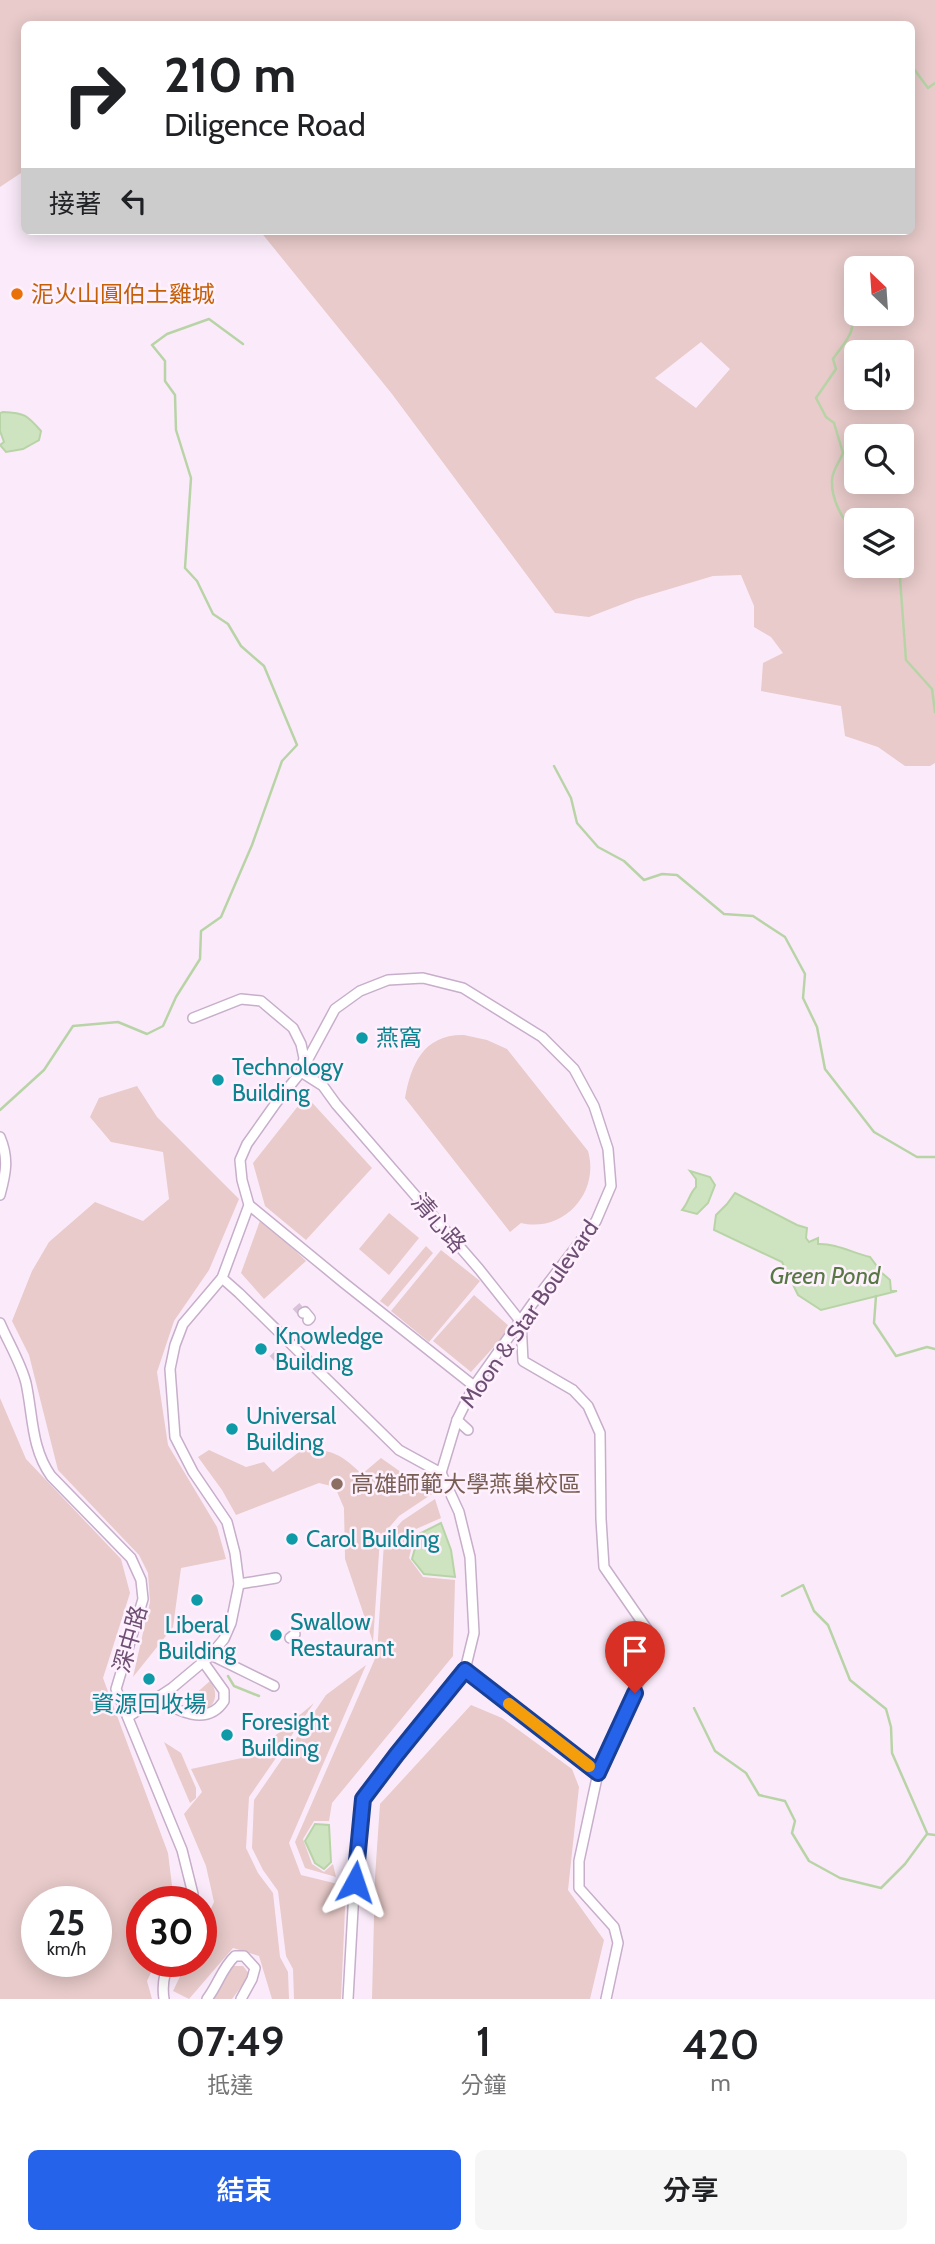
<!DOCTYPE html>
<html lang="zh-TW">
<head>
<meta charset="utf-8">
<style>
  :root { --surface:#fff; --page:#f6f6f6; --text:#202124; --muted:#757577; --accent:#2563eb }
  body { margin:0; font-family:Cabin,"Noto Sans TC",sans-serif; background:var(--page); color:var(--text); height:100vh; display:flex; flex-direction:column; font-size:26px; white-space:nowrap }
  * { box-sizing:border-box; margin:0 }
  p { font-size:23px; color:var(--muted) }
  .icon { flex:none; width:38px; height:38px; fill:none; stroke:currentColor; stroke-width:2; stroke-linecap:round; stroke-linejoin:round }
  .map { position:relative; height:1999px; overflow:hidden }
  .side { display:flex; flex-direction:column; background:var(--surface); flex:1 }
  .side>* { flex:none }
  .guide { position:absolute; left:21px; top:21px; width:894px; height:214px; border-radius:10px; box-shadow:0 4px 18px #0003; background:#fff; color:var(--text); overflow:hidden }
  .needle { width:46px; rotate:335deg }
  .buttons { position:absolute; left:844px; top:256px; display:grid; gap:14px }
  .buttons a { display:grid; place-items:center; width:70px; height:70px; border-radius:10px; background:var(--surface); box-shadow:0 4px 18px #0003; font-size:35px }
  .speed { position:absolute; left:21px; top:1886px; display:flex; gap:14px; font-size:35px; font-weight:700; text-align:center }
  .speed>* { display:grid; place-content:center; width:91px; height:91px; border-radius:50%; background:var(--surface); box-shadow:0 4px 18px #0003; line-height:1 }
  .speed small { font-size:18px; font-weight:400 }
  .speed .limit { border:10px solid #d22; background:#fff; color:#111 }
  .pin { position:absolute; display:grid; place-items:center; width:60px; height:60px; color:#fff; margin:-72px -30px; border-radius:50% 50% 50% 0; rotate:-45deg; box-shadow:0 0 7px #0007 }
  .pin .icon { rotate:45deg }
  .me { position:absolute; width:77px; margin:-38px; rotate:5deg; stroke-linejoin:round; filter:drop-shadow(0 0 5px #0008) }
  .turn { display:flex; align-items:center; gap:24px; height:147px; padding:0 28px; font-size:32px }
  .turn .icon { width:91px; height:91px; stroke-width:2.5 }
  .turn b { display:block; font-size:49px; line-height:60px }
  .then { display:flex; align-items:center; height:66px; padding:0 28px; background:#0003; gap:14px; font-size:26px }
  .eta { display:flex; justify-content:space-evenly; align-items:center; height:119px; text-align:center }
  .eta b { font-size:42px; font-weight:600; line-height:49px }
  .primary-button { display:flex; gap:14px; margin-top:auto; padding:14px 28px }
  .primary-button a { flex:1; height:80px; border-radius:10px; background:var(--accent); color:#fff; font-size:28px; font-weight:600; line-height:80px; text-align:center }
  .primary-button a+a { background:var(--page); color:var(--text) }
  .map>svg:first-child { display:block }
  .green { fill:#e8cbca; fill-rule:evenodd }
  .water { fill:#cee4c0; stroke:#b8d4a7; stroke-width:2 }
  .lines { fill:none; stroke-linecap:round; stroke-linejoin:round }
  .stream { stroke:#b8d4a7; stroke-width:2.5 }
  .minor-tunnel { stroke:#d8c4d8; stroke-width:9; stroke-dasharray:9 4.5; stroke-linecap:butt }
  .minor-casing { stroke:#c7aeca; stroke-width:12 }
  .minor { stroke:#fff; stroke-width:9 }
  .route-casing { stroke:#184099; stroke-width:18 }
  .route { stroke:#2563eb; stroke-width:12 }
  .slow { stroke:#f59e0b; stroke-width:12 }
  .food-dot { fill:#e8710a; stroke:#fef1fd; stroke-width:2.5 }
  .culture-dot { fill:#0f9aa8; stroke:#fef1fd; stroke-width:2.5 }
  .education-dot { fill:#8d6e63; stroke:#fef1fd; stroke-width:2.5 }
  .labels { text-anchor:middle; stroke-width:5; stroke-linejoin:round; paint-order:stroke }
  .food-label { font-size:23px; fill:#c56008; stroke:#fef1fd; text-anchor:start }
  .culture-label { font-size:23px; fill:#0d838f; stroke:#fef1fd; text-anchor:start }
  .street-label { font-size:23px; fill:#6e4f74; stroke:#fef1fd }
  .education-label { font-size:23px; fill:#785e54; stroke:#fef1fd; text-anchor:start }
  .water-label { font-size:24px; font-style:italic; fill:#577844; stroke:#fef1fd }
</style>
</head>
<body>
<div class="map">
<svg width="935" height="1999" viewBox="0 0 935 1999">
  <rect width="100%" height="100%" fill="#fbebfa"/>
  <!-- green -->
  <g class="green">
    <path d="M0,0H935V763L930,766H905L878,747L845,736L841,706L761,691L763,663L783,653L771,637L754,627V606L741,575L713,576L636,599L589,617L555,613L392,394L260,231H912V24H24V171L0,187ZM856,268H901V313H856ZM701,342L730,369L696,408L655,378ZM856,352H901V397H856ZM856,436H901V481H856ZM856,520H901V565H856Z"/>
    <path d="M464,1035L487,1040L507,1049L588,1151C600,1192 564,1233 521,1223L510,1232L405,1098C411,1064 424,1034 464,1035Z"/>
    <path d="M137,1086L157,1117L239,1199L209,1270L174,1321L157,1372L168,1445L217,1527L226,1559L181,1568L173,1627L133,1677L150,1602L148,1573L139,1555L58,1470L29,1355L12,1321L32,1271L49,1242L95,1202L143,1221L169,1199L163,1152L111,1142L90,1117L99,1098Z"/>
    <path d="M306,1096L372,1168L306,1240L265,1206L253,1163Z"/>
    <path d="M389,1213L419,1238L389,1275L359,1249Z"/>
    <path d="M261,1218L306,1261L264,1299L241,1273Z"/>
    <path d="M426,1246L433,1253L388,1307L380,1301Z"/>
    <path d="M441,1250L480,1281L429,1342L391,1311Z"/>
    <path d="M474,1295L511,1328L471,1372L433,1341Z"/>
    <path d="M0,1398L26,1459L121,1559L130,1593L103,1678L168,1853L174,1902H142V1962H156L147,1981L152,1999H0ZM37,1902H96V1962H37Z"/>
    <path d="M303,1449C334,1450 340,1454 362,1474L381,1458L432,1494L399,1516L380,1538L373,1642L345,1559L344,1508L335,1487L319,1483L236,1515L222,1490L198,1457L209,1450L246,1467L264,1462L273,1472Z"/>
    <path d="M435,1499L441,1518L416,1529L409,1558L423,1577L455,1580L453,1656L332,1803L329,1821H314L303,1839L312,1864L324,1872L333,1864L336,1877L305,1868L295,1842L377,1654L384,1542L402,1521Z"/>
    <path d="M366,1665L289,1843L301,1875L346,1886L341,1999H294L293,1969L286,1956L278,1891L263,1870L252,1848L254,1800L326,1695Z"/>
    <path d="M210,1681C226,1702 201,1722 185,1703Z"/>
    <path d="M314,1703L249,1797L246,1848L258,1873L273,1893L280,1957L288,1972L289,1999H272L259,1956L233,1948L189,1999L173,1991L187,1962H201V1930L214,1902L206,1866L184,1814L202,1792L191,1769L251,1756Z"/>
    <path d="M471,1705L502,1718L572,1769L579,1787L568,1890L604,1940L590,1999H372L375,1877L380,1804Z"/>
    <path d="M164,1742L181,1753L196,1788V1798L190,1803Z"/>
    <path d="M233,1966H243L250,1975L232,1999H211L224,1982Z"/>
  </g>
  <!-- water -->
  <g class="water">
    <path d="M3,412C25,413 27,415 41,431L39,440L23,449L6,452L0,445L4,442L0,431V413Z"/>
    <path d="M690,1171L710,1177L715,1185L708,1203L697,1214L682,1210C689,1202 689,1194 696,1187V1179Z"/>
    <path d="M735,1193L797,1225L807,1228L806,1238L809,1242L818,1238V1244C835,1243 853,1253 870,1257L882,1273L890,1280L891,1291H897L821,1310L798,1295L782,1262L714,1230L716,1215L727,1204Z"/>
    <path d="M441,1523L451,1550L455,1577L424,1574L412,1559L419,1534Z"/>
    <path d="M315,1824L329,1825L331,1862L324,1869L315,1863L305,1841Z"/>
  </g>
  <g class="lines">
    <!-- stream -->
    <g class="stream">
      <path d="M912,72L914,69L928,88L935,83"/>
      <path d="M849,309C859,331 845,341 833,359L836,369L816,398L826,417L834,423L843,453C840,461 832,471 832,480C831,495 841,523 856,529"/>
      <path d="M899,565L906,660L932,689L935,712"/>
      <path d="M554,766L571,798L577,823L598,847L624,861L644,880L662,874L677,875L724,914L753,916L785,937L805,974L803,998L817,1027L825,1069L874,1132L917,1157H935"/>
      <path d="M0,1110L44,1070L73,1026L118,1022L147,1034L163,1026L176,997L200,959L201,931L221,917L252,845L282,761L297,745L264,666L241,646L228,624L213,614L197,581L185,568L191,478L176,430L175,395L165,381V361L152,345L167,334L209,319L243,344"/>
      <path d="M876,1296L874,1323L896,1356L927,1347L935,1349"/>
      <path d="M782,1596L803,1585L814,1611L828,1625L850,1680L886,1709L891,1727L892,1753L927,1833"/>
      <path d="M228,1676L234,1686L259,1696"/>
      <path d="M694,1708L715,1751L746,1773L759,1795L785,1801L795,1821L792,1833L809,1861L840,1878L881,1888L905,1864L927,1834L935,1835"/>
    </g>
    <!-- minor-tunnel -->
    <g class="minor-tunnel">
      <path d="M296,1306L312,1324"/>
      <path d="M273,1353L283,1364"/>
    </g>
    <!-- minor casing -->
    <g class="minor-casing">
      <g id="minor">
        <path d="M193,1018L241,999L261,1001L293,1028L301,1044L304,1058L302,1067"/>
        <path d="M301,1072L323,1086L336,1104L479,1269L521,1322L523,1361L573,1390L588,1406L600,1433L601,1519L604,1567L651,1635L652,1647L641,1677L598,1773L579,1861V1888L614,1927L618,1943L606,1999"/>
        <path d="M0,1137C9,1158 6,1173 0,1195"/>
        <path d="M249,1205L344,1283L474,1386"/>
        <path d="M222,1278L239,1293L399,1450L441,1473L459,1512L470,1557L474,1633L465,1670L397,1754L363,1799L355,1873L348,1999"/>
        <path d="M303,1313L305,1312L310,1318L308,1320"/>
        <path d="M0,1323C8,1342 21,1363 26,1383C33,1415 31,1448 51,1476L131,1558L141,1580L143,1599L116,1689L182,1850L193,1894L192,1902"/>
        <path d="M457,1420L468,1430"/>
        <path d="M239,1584L276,1578"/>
        <path d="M290,1638L295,1634"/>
        <path d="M211,1655L274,1686"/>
        <path d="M465,1670L598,1773"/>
        <path d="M156,1698C177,1711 207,1727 224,1701V1691L204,1663"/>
        <path d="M128,1717L172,1688L209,1657L224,1639L231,1623L239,1584L235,1553L227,1522L193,1472L175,1437L170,1369L175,1345L183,1324L222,1278L249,1205L242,1180L240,1160L247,1144L276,1103L301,1072L335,1009L360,991L388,980L423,978L463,988L542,1037L574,1069L594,1106L608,1149L611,1186L596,1221L533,1303L474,1386L457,1420L441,1473"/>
        <path d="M164,1999C162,1986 164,1973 170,1962"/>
        <path d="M207,1999C218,1985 222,1968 235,1956H244L255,1968L252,1979L241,1999"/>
      </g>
    </g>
    <!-- minor -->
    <use href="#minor" class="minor"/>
  </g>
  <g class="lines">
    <!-- route casing -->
    <g class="route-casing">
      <path id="route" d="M355,1882L363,1799L397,1754L465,1670L598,1773L635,1693"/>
    </g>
    <!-- route -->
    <use href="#route" class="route"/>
    <!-- slow -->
    <path class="slow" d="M509,1704L589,1766"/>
  </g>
  <!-- markers -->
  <circle class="food-dot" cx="17" cy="294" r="7"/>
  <g class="culture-dot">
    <circle cx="362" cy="1038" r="7"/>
    <circle cx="218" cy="1080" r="7"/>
    <circle cx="261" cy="1349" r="7"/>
    <circle cx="232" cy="1429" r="7"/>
    <circle cx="292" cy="1539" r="7"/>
    <circle cx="197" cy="1600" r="7"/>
    <circle cx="276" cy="1635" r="7"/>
    <circle cx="149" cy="1679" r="7"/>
    <circle cx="227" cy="1735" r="7"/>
  </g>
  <circle class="education-dot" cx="337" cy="1484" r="7"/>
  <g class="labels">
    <!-- food labels -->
    <g class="food-label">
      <text x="31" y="302">泥火山圓伯土雞城</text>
    </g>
    <!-- culture labels -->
    <g class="culture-label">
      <text x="376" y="1046">燕窩</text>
      <text x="232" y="1075">Technology<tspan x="232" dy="26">Building</tspan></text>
      <text x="275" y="1344">Knowledge<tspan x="275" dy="26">Building</tspan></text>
      <text x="246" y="1424">Universal<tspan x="246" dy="26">Building</tspan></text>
      <text x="306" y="1547">Carol Building</text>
      <text x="290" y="1630">Swallow<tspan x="290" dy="26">Restaurant</tspan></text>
      <text x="197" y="1633" text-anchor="middle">Liberal<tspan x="197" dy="26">Building</tspan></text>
      <text x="149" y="1712" text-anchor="middle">資源回收場</text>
      <text x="241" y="1730">Foresight<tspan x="241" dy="26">Building</tspan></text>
    </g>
    <!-- street labels -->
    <g class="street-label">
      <text transform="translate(439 1223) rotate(49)" y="8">清心路</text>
      <text transform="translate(529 1314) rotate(-55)" y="8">Moon &amp; Star Boulevard</text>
      <text transform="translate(130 1639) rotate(-74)" y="8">深中路</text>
    </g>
    <!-- education labels -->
    <g class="education-label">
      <text x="351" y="1492">高雄師範大學燕巢校區</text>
    </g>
    <!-- water labels -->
    <g class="water-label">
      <text x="825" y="1284">Green Pond</text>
    </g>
  </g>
</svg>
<div class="buttons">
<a><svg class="needle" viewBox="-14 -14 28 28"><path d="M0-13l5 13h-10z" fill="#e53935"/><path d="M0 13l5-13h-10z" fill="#757577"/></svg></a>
<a><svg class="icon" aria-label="sound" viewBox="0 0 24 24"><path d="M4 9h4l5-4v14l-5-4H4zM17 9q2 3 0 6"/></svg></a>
<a><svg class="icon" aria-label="search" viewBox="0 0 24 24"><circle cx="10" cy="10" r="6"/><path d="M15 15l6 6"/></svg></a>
<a><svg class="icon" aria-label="layers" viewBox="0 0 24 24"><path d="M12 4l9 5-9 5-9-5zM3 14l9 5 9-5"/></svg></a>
</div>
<div class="speed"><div>25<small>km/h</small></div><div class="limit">30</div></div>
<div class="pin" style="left:635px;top:1693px;background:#d93025"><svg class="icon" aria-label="arrive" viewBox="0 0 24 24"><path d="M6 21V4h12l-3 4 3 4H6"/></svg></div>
<svg class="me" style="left:355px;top:1882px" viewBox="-20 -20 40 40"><path d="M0-17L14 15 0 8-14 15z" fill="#2563eb" stroke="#fff" stroke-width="4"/></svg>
<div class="guide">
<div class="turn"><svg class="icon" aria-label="right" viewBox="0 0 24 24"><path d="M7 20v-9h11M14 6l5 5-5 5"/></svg><div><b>210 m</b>Diligence Road</div></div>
<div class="then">接著<svg class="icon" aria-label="left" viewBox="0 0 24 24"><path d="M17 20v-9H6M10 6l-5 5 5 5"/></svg></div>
</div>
</div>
<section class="side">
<div class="eta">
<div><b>07:49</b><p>抵達</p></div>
<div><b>1</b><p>分鐘</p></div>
<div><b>420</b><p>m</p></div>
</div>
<div class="primary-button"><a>結束</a><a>分享</a></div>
</section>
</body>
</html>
